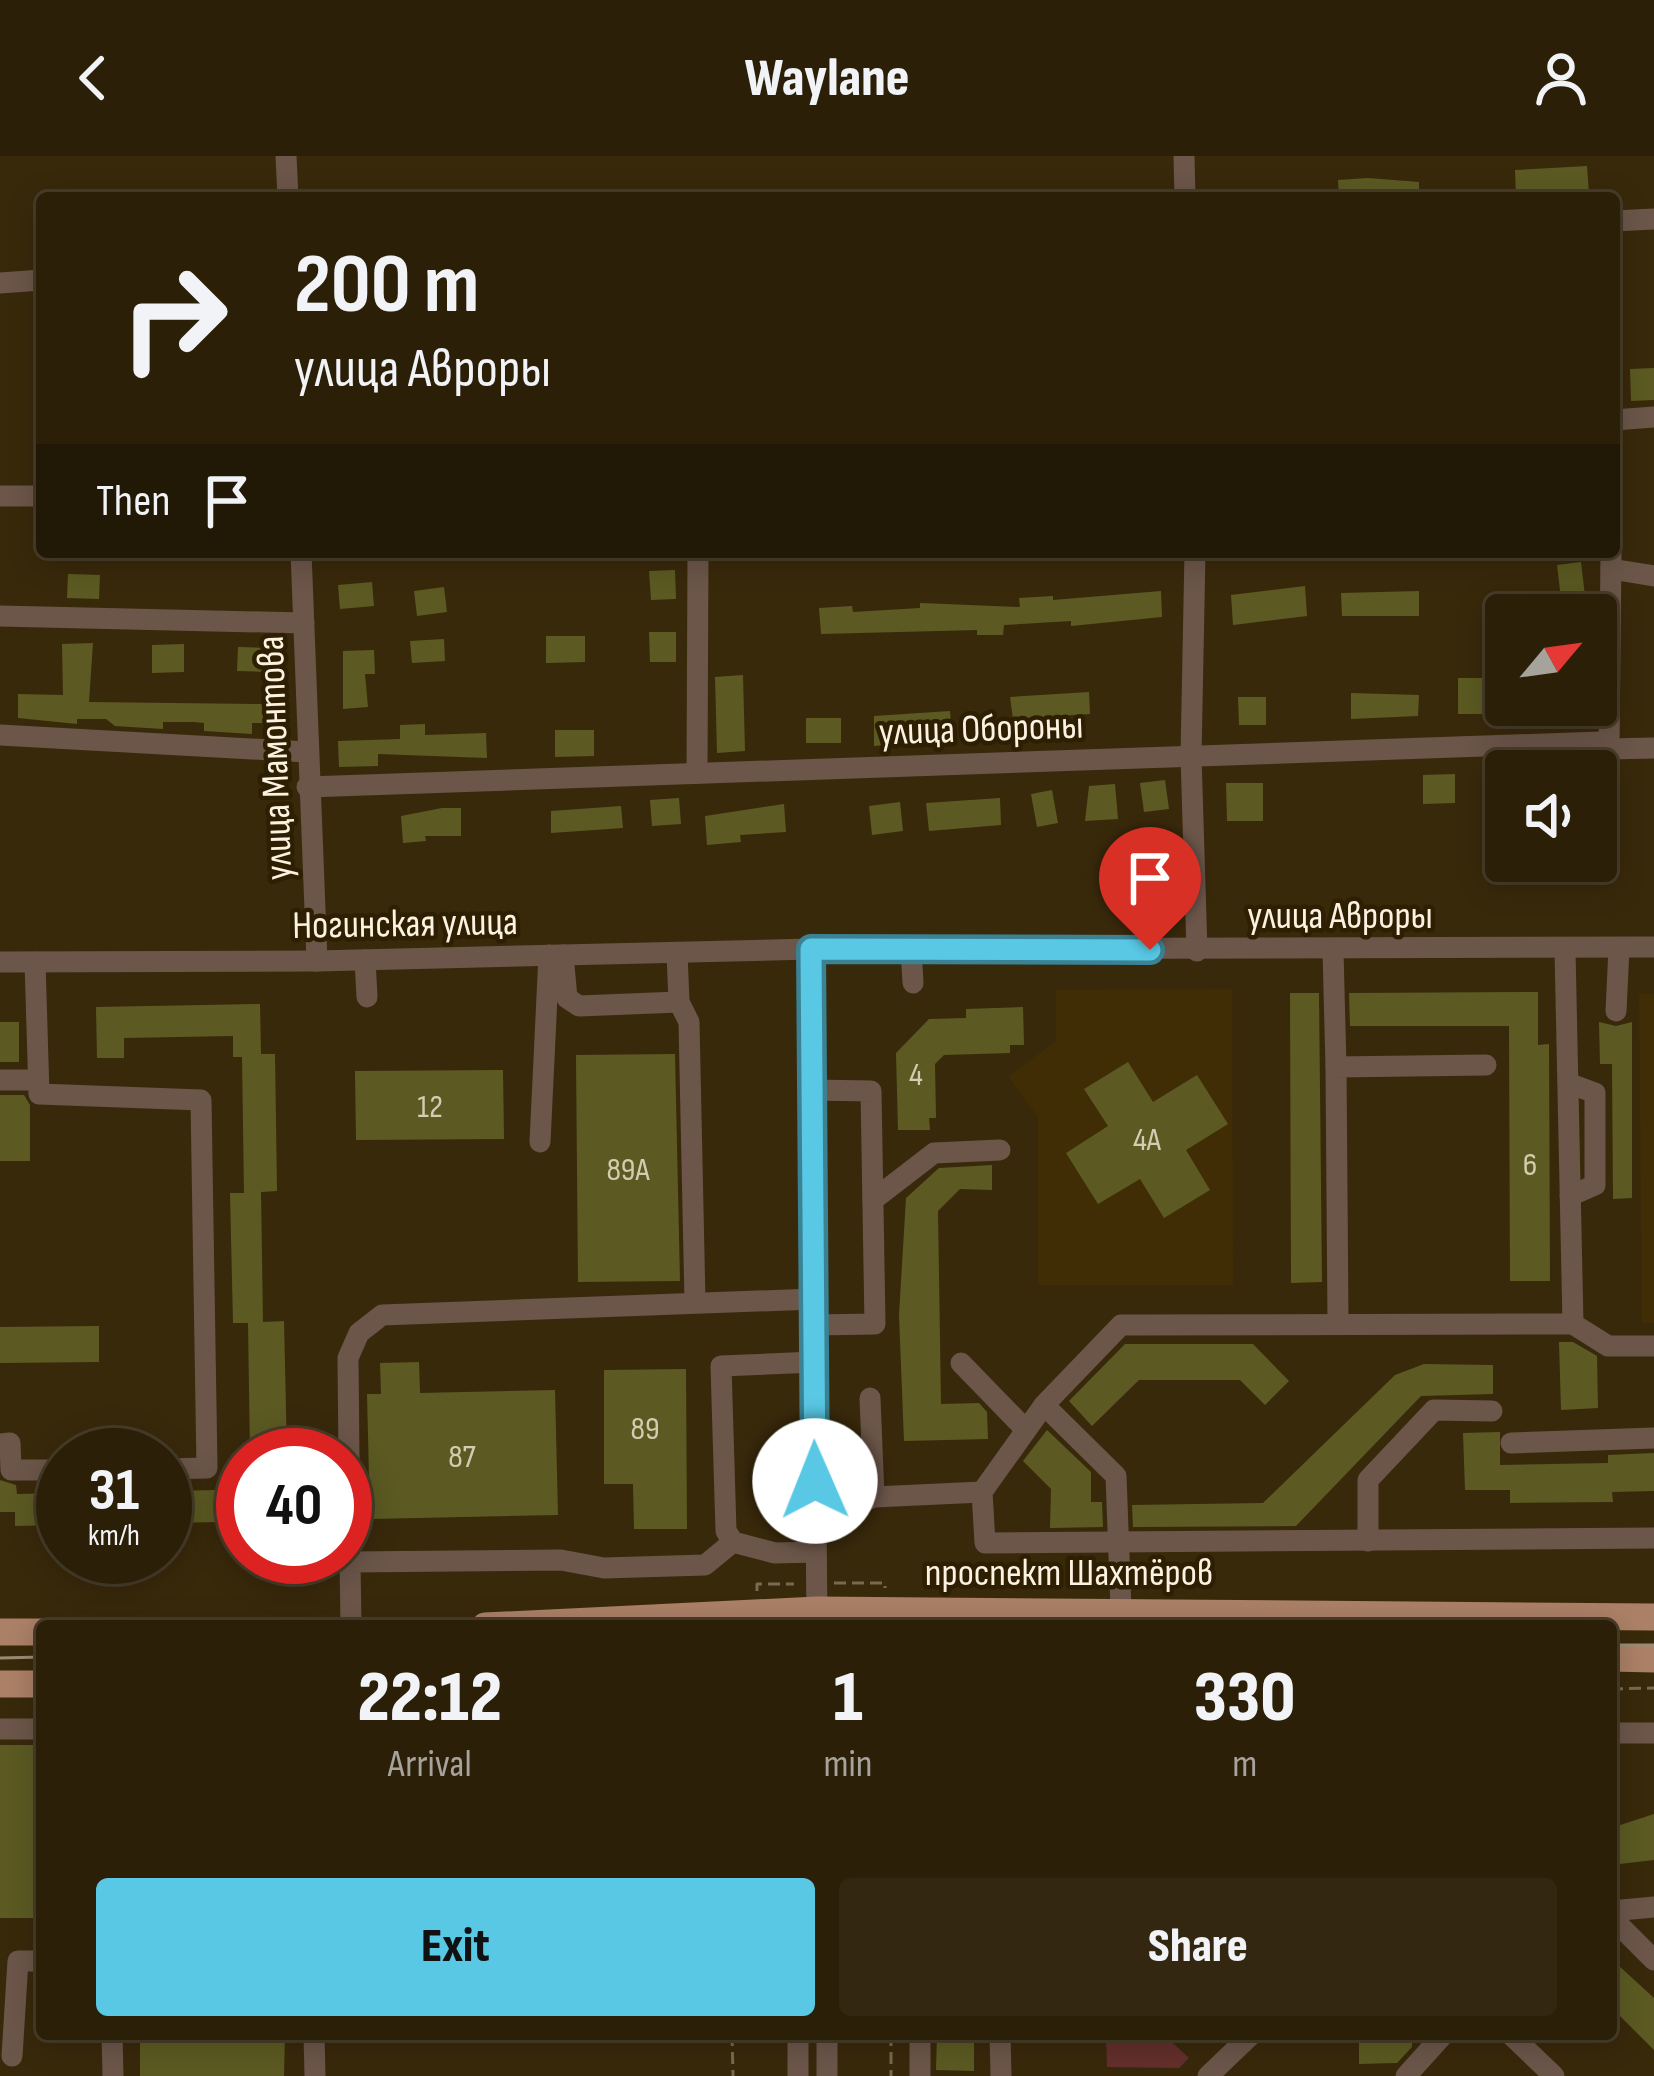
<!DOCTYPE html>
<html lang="en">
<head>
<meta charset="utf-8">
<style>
  :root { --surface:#2b1f08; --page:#332712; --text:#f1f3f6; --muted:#a6a29c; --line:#473d29; --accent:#59c8e4 }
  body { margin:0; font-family:"Sofia Sans Condensed",sans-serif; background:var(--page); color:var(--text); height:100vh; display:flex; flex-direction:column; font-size:45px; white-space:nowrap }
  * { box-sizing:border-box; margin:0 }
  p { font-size:39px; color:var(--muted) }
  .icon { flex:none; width:66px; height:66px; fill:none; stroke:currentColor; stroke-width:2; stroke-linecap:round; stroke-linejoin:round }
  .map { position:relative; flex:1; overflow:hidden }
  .side { position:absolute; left:36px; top:1464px; width:1581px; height:420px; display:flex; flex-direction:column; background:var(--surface); border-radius:12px; box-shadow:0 6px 30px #0003,0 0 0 3px var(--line) }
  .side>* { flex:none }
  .hud { position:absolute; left:36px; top:36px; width:1584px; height:366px; border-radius:12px; box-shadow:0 6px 30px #0003,0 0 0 3px var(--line); background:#2b1f08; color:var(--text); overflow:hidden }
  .needle { width:78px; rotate:61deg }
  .buttons { position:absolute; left:1485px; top:438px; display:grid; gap:24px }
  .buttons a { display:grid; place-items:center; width:132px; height:132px; border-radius:12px; background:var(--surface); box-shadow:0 6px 30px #0003,0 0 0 3px var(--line); font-size:60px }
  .speed { position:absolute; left:36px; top:1272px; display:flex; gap:24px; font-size:60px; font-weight:700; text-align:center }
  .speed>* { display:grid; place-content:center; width:156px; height:156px; border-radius:50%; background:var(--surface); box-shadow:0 6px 30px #0003,0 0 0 3px var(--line); line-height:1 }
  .speed small { font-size:30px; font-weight:400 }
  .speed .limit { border:18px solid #d22; background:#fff; color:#111 }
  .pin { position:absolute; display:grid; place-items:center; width:102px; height:102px; color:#fff; margin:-123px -51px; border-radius:50% 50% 50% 0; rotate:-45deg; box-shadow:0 0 12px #0007 }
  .pin .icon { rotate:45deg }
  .me { position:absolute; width:132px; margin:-66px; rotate:359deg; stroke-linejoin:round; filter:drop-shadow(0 0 9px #0008) }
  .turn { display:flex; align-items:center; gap:42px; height:252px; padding:0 60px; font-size:54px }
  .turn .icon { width:156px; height:156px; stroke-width:2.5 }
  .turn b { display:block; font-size:84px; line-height:102px }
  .then { display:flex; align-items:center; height:114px; padding:0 60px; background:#0003; gap:24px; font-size:45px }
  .eta { display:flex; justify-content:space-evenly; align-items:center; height:204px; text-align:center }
  .eta b { font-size:72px; font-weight:800; line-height:84px }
  .cta { display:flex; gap:24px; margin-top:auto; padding:24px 60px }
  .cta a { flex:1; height:138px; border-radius:12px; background:var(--accent); color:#111; font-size:48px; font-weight:800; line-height:138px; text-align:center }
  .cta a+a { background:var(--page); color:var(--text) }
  header { display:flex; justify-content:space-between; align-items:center; height:156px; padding:0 60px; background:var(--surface); font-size:54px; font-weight:800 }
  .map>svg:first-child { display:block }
  .built { fill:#402d05 }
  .green { fill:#632f2c }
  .building { fill:#5c5a22 }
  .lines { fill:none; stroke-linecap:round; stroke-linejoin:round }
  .path { stroke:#786a50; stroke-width:3; stroke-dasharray:12 6; stroke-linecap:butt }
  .minor { stroke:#6c564a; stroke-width:21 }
  .major { stroke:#ab8066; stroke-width:27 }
  .tram { stroke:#998c74; stroke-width:3 }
  .route-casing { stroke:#3a8294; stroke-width:30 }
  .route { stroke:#59c8e4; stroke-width:21 }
  .labels { text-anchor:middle; stroke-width:9; stroke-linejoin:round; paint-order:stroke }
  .number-label { font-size:33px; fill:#d4ccb1 }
  .street-label { font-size:39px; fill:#fcf2e1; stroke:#2e1f02 }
</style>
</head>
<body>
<header><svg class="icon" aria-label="back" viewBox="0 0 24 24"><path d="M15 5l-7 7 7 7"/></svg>Waylane<svg class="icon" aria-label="person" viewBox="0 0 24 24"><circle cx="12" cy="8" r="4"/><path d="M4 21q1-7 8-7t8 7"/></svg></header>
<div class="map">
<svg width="1654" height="1920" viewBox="0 0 1654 1920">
  <rect width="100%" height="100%" fill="#39290b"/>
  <!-- built -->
  <g class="built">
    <path d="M1232,833L1233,1129H1038V961L1008,921L1056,885V834Z"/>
    <path d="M1639,838H1654V1167H1642Z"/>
  </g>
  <!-- green -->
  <path class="green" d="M1106,1878H1163L1189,1902L1179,1912L1107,1911Z"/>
  <!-- building -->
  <g class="building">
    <path d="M1587,10L1589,38L1516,41L1515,14Z"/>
    <path d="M1368,22L1419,26V42H1339L1338,24Z"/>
    <path d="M1654,212V244L1631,245L1630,213Z"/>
    <path d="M1581,406L1585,440L1561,443L1557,409Z"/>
    <path d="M675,414L676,443L651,444L649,415Z"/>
    <path d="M68,418L100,419L99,443L67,442Z"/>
    <path d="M372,426L374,450L340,453L338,429Z"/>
    <path d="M1305,430L1307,460L1233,469L1231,439Z"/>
    <path d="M444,431L447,456L417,460L414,435Z"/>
    <path d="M1161,435L1162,461L1071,470V465L1004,469L1003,479H977V474L821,478L819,452L852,450L853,456L920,452V447L1020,451L1019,442L1053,440V444Z"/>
    <path d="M1419,435V460H1342L1341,437Z"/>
    <path d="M649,476H676V506H650Z"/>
    <path d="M546,480H585V506L546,507Z"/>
    <path d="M444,483L445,505L412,507L410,485Z"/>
    <path d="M93,487L89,546L263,548V567H252V578L204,575V567L194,566H163V573L115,570L106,563H77V568L18,562V538L63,539L62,488Z"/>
    <path d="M184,488V516L152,517V489Z"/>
    <path d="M238,491L269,492V516L237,515Z"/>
    <path d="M374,494L375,518H365L368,551L343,553V495Z"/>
    <path d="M743,519L745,595L717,597L715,521Z"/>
    <rect x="1458" y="522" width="48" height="36"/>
    <path d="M1089,536L1090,558L1013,563L1010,541Z"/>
    <path d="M1351,537L1419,539L1418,560L1351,563Z"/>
    <path d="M1238,541H1266V569H1239Z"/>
    <path d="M950,555L952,582L874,590V560Z"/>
    <rect x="806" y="562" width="35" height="25"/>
    <path d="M425,568V579L486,577L487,602L378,598V610L339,611L338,585L400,583V569Z"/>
    <path d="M555,574H594V600L555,601Z"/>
    <path d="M1455,618V647L1423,648V619Z"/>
    <path d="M1165,624L1169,653L1144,656L1140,627Z"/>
    <path d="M1226,627H1263V665H1227Z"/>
    <path d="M1115,628L1118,663L1085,665L1089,630Z"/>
    <path d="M1052,634L1058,667L1037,671L1031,638Z"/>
    <path d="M679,642L681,668L652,670L650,644Z"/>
    <path d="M1000,642L1001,669L929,675L926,647Z"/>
    <path d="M900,646L903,675L872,679L869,650Z"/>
    <path d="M784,648L786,676L740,679L741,686L707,689L705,660Z"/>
    <path d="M621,650L623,672L551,677V655Z"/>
    <path d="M442,652H461V680H425L426,685L403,687L401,660Z"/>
    <path d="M1538,836V889L1549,888L1550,1125H1510L1509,870H1350L1349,837Z"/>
    <path d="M1290,837H1319L1322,1126L1291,1127Z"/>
    <path d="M260,848L261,898H275L277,1035L261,1036L263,1166L284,1165L287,1299H250L248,1167H233L230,1037H244L242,901H233V880L124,882V902H97L96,851Z"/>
    <path d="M1023,851L1024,889H1010V897L944,899L935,908L936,962H929L930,974H898L896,897L929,863L966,862V853Z"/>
    <rect x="0" y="866" width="19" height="40"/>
    <path d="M1599,866L1616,870L1632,866V1042L1613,1043L1612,908H1600Z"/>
    <path d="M675,898L680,1125L578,1126L576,899Z"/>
    <path d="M1128,906L1153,946L1197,919L1228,968L1186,994L1210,1034L1164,1062L1140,1023L1098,1048L1066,997L1108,970L1084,933Z"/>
    <path d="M503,914L504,983L356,984L355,915Z"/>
    <path d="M0,939H24L30,949V1005H0Z"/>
    <path d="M992,1009V1034L960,1033L938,1055L941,1248L979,1247L987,1256L988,1283L904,1285L899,1159L906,1042L939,1012Z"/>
    <path d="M99,1170V1206L0,1207V1171Z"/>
    <path d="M1559,1186H1573L1597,1200L1598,1252L1561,1254Z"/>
    <path d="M1125,1188H1253L1289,1225L1265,1249L1240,1224H1139L1092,1270L1069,1245Z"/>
    <path d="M419,1206L420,1237L555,1234L558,1359L370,1363L367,1238H381L380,1207Z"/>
    <path d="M1424,1208L1493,1209V1238L1421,1240L1296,1370L1133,1371L1132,1349L1263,1347L1395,1219Z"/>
    <path d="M686,1213L687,1373H634L633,1328H604V1214Z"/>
    <path d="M1047,1274L1091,1316V1346H1102L1103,1371L1050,1372L1051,1333L1023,1305Z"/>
    <path d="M1500,1276V1309L1608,1307V1299L1654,1297V1335L1612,1336L1613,1346L1510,1347V1334H1465L1463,1277Z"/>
    <path d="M219,1320H243V1351H219L220,1366L165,1367V1335L217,1334Z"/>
    <path d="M0,1324L16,1329L17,1338L63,1337V1369L15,1370V1356H0Z"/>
    <rect x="0" y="1589" width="42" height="173"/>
    <path d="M1654,1658V1704L1611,1709V1672Z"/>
    <path d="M1618,1809L1654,1842V1894L1611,1851V1816Z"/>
    <path d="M140,1878H285L284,1920H140Z"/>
    <path d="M937,1878H974V1915L936,1914Z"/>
    <path d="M1359,1878H1412V1891L1397,1907L1359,1908Z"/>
  </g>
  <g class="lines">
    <!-- path -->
    <g class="path">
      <path d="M834,1427H885V1432"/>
      <path d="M757,1435V1428H794"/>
      <path d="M1611,1533L1654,1532"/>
      <path d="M732,1878L733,1920"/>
      <path d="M891,1878V1920"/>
    </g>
    <!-- minor -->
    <g class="minor">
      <path d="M286,0L288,42"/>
      <path d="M1184,0L1185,42"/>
      <path d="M1614,65L1654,63"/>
      <path d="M0,127L42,124"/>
      <path d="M1614,264L1654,261"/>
      <path d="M0,340H42"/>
      <path d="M301,396L317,805"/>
      <path d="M1195,396L1191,600L1197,795"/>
      <path d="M1611,413L1654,420"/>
      <path d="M0,460L304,467"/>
      <path d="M0,579L307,596"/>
      <path d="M1609,593L1611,396"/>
      <path d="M697,617L698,396"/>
      <path d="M307,631L1601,586L1609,593L1654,592"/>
      <path d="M811,793L817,1470"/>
      <path d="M911,793L913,827"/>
      <path d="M1565,794L1573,1168L1608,1190H1654"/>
      <path d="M1333,795L1336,911"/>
      <path d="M677,797L679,846L689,866L695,1146"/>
      <path d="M563,799L567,842L579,850L679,846"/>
      <path d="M365,804L367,841"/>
      <path d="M0,806L317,805L811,793L1654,791"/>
      <path d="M35,806L39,938L201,944L207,1312L165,1313"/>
      <path d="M1616,855L1619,792"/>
      <path d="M0,924H38"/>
      <path d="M1568,927L1595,937V1029L1570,1040"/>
      <path d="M812,934L871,935L875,1168L814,1169"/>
      <path d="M540,986L549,799"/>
      <path d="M873,1044L934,997L1000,994"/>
      <path d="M1338,1166L1336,911L1486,909"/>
      <path d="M814,1206L721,1210L726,1375L733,1386L775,1397L816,1396"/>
      <path d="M961,1207L1026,1274"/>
      <path d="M870,1242L874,1341"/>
      <path d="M1044,1249L982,1336L985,1387L1654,1382"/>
      <path d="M1511,1287L1654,1282"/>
      <path d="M0,1288L10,1287L11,1314H63"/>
      <path d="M816,1365L874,1341L982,1336"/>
      <path d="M1368,1385V1324L1434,1254L1492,1255"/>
      <path d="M350,1406L348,1202L359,1177L382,1159L814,1143"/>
      <path d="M1121,1453L1116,1320L1044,1249L1121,1169L1573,1168"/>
      <path d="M351,1470L350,1406L561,1404L604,1412L705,1409L733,1386"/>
      <path d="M0,1573H42"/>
      <path d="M1611,1577H1654"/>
      <path d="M1611,1755L1654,1751"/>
      <path d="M1611,1761L1654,1804"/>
      <path d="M112,1878L113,1920"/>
      <path d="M314,1878L315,1920"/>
      <path d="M798,1878V1920"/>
      <path d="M827,1878V1920"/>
      <path d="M1000,1878L1001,1920"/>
      <path d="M1510,1878L1554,1920"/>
      <path d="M12,1900L18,1805H42"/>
      <path d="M920,1920V1878"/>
      <path d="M1208,1920L1252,1878"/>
      <path d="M1406,1920L1444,1878"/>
    </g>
    <!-- major -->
    <g class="major">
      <path d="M485,1470L817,1454L1654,1461"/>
      <path d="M0,1476H42"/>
      <path d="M1611,1502L1654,1503"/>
      <path d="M0,1528H42"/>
    </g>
    <!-- tram -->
    <g class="tram">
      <path d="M1611,1489H1654"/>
      <path d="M0,1502L42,1501"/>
    </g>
  </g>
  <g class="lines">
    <!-- route casing -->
    <g class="route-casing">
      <path id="route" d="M815,1325L811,793L1150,794"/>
    </g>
    <!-- route -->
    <use href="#route" class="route"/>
  </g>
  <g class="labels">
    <!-- number labels -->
    <g class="number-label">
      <text x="916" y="929">4</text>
      <text x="430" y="961">12</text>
      <text x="1147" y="994">4А</text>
      <text x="1530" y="1019">6</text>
      <text x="628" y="1024">89А</text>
      <text x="645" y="1283">89</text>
      <text x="462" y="1311">87</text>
    </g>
    <!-- street labels -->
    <g class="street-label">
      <text transform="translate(981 571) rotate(-2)" y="14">улица Обороны</text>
      <text transform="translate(273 602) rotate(-92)" y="14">улица Мамонтова</text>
      <text x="1340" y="772">улица Авроры</text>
      <text transform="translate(405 766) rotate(-1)" y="14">Ногинская улица</text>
      <text x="1069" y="1429">проспект Шахтёров</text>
    </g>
  </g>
</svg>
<div class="buttons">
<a><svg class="needle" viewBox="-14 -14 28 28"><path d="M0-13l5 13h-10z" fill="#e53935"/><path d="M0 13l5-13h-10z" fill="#a6a29c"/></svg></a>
<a><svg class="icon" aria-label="sound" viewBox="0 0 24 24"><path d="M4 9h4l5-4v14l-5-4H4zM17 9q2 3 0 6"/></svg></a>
</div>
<div class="speed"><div>31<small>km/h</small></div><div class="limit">40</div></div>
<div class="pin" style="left:1150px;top:794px;background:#d93025"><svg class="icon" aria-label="arrive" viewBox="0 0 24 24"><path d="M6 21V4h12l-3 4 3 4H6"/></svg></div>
<svg class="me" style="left:815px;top:1325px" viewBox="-20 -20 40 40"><circle r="19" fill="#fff"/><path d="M0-13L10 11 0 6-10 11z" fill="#59c8e4"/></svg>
<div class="hud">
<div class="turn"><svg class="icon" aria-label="right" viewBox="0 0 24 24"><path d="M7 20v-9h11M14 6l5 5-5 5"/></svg><div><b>200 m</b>улица Авроры</div></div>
<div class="then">Then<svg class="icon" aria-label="arrive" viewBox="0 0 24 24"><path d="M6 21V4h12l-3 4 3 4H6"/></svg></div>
</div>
<section class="side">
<div class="eta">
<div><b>22:12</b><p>Arrival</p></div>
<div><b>1</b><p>min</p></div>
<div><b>330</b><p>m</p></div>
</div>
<div class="cta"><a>Exit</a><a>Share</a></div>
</section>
</div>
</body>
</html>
